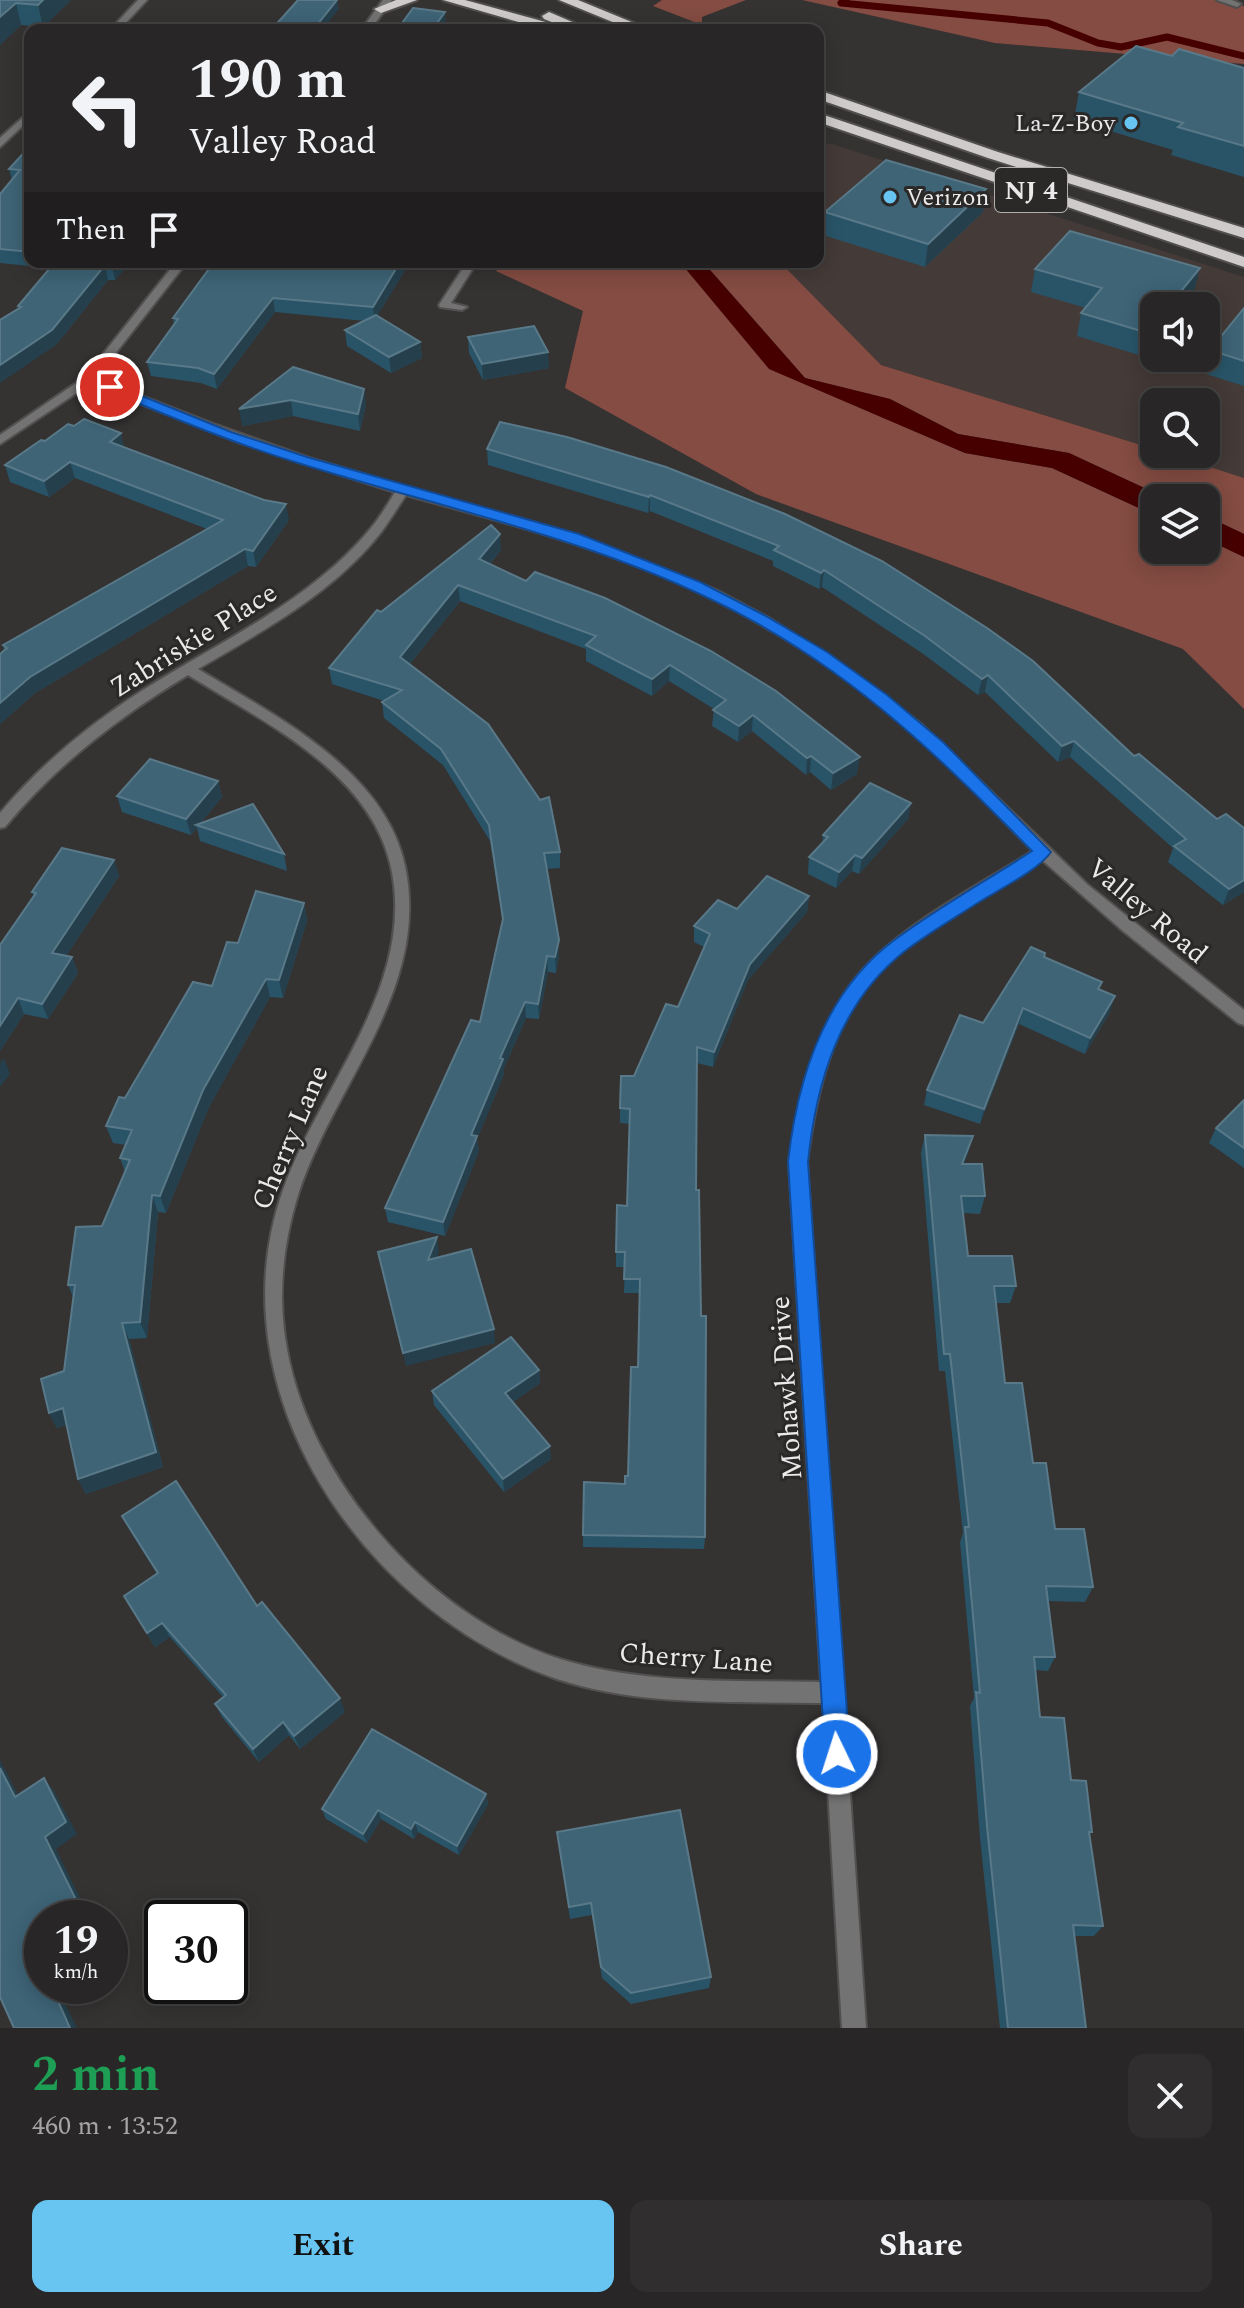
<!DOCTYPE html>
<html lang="en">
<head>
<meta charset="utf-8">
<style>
  :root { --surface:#282626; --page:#302e2e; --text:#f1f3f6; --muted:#a5a5a7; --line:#444343; --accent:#68c4f0 }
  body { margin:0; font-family:Spectral,serif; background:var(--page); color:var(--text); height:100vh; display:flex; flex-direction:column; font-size:30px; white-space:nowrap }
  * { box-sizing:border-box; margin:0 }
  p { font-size:26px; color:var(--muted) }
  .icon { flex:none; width:44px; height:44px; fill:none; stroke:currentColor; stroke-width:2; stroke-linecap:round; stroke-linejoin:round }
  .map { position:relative; height:2028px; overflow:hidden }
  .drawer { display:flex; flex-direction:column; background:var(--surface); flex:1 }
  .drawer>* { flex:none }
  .banner { position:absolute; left:24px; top:24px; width:800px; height:244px; border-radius:16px; box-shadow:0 4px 20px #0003,0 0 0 2px var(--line); background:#282626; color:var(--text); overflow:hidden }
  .buttons { position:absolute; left:1140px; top:292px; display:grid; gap:16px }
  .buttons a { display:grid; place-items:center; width:80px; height:80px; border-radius:16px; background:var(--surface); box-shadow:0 4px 20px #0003,0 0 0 2px var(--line); font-size:40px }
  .speed { position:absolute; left:24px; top:1900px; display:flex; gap:16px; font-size:40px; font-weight:700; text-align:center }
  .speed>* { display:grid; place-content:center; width:104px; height:104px; border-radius:50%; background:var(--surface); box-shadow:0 4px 20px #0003,0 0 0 2px var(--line); line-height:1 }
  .speed small { font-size:20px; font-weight:400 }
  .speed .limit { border:4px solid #111; border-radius:12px; background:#fff; color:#111 }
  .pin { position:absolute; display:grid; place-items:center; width:68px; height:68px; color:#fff; margin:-34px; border:4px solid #fff; border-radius:50%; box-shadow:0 2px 8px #0007 }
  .me { position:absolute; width:88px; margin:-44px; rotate:356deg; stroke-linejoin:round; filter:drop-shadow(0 0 6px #0008) }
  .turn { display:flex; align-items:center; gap:28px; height:168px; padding:0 32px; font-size:36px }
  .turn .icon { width:104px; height:104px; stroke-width:2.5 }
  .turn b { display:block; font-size:56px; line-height:68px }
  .then { display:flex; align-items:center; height:76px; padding:0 32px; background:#0003; gap:16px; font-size:30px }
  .round { display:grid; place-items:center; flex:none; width:84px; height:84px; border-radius:16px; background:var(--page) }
  .head { display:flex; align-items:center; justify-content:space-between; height:136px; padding:0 32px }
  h1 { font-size:48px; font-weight:700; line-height:60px; color:#1e9e55 }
  .button { display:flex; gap:16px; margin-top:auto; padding:16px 32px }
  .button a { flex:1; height:92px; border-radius:16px; background:var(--accent); color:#111; font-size:32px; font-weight:700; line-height:92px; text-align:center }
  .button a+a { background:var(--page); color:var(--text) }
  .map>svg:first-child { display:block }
  .built { fill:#443a38; fill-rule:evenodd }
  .green { fill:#844c42 }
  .water { fill:#470000 }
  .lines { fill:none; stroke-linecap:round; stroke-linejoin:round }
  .stream { stroke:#470000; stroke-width:7 }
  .street-casing { stroke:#524f4f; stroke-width:4 }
  .highway-casing { stroke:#524f4f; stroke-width:4 }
  .street { fill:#747373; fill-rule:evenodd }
  .highway { fill:#cecbca; fill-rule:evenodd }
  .wall { fill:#295468 }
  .shaded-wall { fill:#25404c }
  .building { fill:#3e6476; stroke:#597988; stroke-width:2 }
  .route { fill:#1a73e8; stroke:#114b97; stroke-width:2 }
  .poi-dot { fill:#68c4f0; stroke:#2b2828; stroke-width:3 }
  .labels { text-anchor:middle; stroke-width:6; stroke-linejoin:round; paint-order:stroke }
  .far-poi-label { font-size:24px; fill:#ebe9e9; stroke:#2b2828; text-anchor:end }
  .shield { fill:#2b2828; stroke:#b1afaf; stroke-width:2 }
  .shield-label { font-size:26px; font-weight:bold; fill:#ebe9e9 }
  .street-label { font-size:28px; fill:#ebe9e9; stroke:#2b2828 }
</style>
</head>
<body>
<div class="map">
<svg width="1244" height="2028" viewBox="0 0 1244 2028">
  <rect width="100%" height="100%" fill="#353232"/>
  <!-- built -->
  <path class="built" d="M818,143L832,144L1244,277V478L1170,454H1206V402H1154V449L881,365L780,262H818ZM1154,306H1206V358H1154Z"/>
  <!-- green -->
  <g class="green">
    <path d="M662,0H746L702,17V25L653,6Z"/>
    <path d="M802,0H1215L1244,6V64L995,43Z"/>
    <path d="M505,262H680L770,369L965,453L1052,468L1154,515V550H1206V539L1244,557V709L1183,649L756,494L565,388L583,311L496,271Z"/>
    <path d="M703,262H780L881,365L1154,449V454H1170L1244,478V534L1206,516V498H1166L1069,453L958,434L890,399L805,378Z"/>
  </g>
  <!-- water -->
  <g class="water">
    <path d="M680,262H703L805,378L890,399L958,434L1069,453L1166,498H1154V515L1052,468L965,453L769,369Z"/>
    <path d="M1206,516L1244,534V557L1206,539Z"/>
  </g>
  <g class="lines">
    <!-- stream -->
    <path class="stream" d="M846,0L841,3L1048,23L1098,43L1121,47L1167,37L1244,56"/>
    <!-- street casing -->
    <g class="street-casing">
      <g id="street">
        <path d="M138,0H147L119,30H110Z"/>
        <path d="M383,0H392L370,30H361Z"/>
        <path d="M1217,0H1232L1241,4L1237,7Z"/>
        <path d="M30,111V119L0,147V138Z"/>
        <path d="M176,262H187L96,378L216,425L309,458L611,548L716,590L767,617L857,675L921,724L1088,885L1244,1010V1025L1238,1023L1123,931L1042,860C988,894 926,925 881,971C831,1023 816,1094 807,1162L866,2028H842L823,1703C734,1701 642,1707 557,1679C367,1614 211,1393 283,1190C320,1085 419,982 390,863C367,770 262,721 188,675C119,717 57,764 5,827L0,828V813C41,764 90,724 143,690C222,640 311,601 371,528C380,517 388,504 395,492L238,442L90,384L0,444V435L85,377ZM406,495C489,518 574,540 655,573C748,611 836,666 913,731C956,768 993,811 1033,851C979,885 918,916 871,961C818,1014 800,1091 789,1162L821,1682C734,1680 644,1685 560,1659C427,1617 304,1475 285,1337C278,1290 284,1240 298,1195C333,1085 431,989 405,866C385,770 274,715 198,669C263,631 335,592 382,531C390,520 398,507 406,495Z"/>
        <path d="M467,262H477L451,303L467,307L462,310L440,307L439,305Z"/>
      </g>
    </g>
    <!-- highway casing -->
    <g class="highway-casing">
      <g id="highway">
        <path d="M396,0H417L381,13L374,9Z"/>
        <path d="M443,0H465L564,27L544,19L542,16L549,12L591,30L566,28L568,30H546Z"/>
        <path d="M559,0H578L651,30H632Z"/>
        <path d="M818,90L998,152L1244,228V238L988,158L818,99Z"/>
        <path d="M818,113L1244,257V267L818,122Z"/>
      </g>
    </g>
    <!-- street -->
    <use href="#street" class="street"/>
    <!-- highway -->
    <use href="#highway" class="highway"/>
  </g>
  <!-- wall -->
  <g class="wall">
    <path d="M0,0H71L43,27L21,25L0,45Z"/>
    <path d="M1172,56L1244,68V177L1171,155L1173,150L1074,120L1079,92Z"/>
    <path d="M30,146V262H130L115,280H108L56,345L18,306L50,268L0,263V194L12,180L9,169Z"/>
    <path d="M825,212H983L925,267L823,235Z"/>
    <path d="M214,262H410L377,316L420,342L422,358L391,373L347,346L345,330L365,321L275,312L217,389L201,383L151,376L147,362L174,325L173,318Z"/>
    <path d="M1035,269L1194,292L1142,356L1077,336L1081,313L1086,308L1031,292Z"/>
    <path d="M1244,308V386L1203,373L1210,350Z"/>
    <path d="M468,337L549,368L483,380L469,353Z"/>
    <path d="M293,367L366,405L360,431L293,416L242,426Z"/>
    <path d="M45,441L125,447L289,520L256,567L248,566L35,693L0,724V654L4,651L3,645L207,529L75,478L49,497L10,482L5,465Z"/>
    <path d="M487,449L666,467L1134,756L1217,819L1244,828V892L1223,905L1168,862L1173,848L1070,757L1058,762L985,692L978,695L922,653L822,587L819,589L773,566V561L650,511L648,513L488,465Z"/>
    <path d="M501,550L490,564L526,581L857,774L831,790L810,772L806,775L752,731L738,742L712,726L714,709L669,681L652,696L586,661V649L460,601L410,664L560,852V868L546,869L559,940V956L556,973L548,972L539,1019L526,1018L504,1068V1074L477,1139L479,1151L445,1236L388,1222L385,1208L480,1022L503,923L490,841L443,765L384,718L382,702L384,701L332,684L329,668L381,612Z"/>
    <path d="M218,781L222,797L200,824L284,854L287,871L200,841L197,828L191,835L122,812L117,796Z"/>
    <path d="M911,803L908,819L859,874L852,871L836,888L808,874L809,857L822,844L823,835Z"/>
    <path d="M114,860L119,876L66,956L72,957L78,973L48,1019L24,1014L0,1051V945L33,896L32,892Z"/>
    <path d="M809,896L807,912L748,980L713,1067L697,1063L696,1190L705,1537L704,1549L583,1547V1535L625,1484L628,1476L638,1367L640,1293H624L625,1267H616V1252L627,1206L630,1124L620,1123V1108L634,1076L678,1007L704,947L694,942V926L737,909Z"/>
    <path d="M304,903L307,921L283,998L270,997L209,1107L166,1213L158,1212L147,1338L129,1339L163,1467L86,1494L78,1479L66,1425L57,1428L49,1413L64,1371L73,1297L68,1285L102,1226L125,1172L120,1158L126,1145L113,1143L106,1126L125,1098L212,986L238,943Z"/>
    <path d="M1044,957L1102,982L1099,989L1110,1012L1085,1054L1019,1024L980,1124L924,1105L927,1090L983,1023Z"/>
    <path d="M1244,1100V1168L1209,1143L1216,1128Z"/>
    <path d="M925,1135L973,1136L964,1164L985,1196L980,1214L963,1213L968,1256L1016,1286L1010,1303H996L1005,1383L1055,1529L1093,1587L1085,1602L1048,1601L1055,1657L1048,1671L1036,1670L1040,1717L1071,1780L1092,1832L1089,1835L1103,1926L1094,1936H1074L1086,2028H1000L980,1838L970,1706L974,1698L960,1542L963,1533L945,1371H939L921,1153Z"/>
    <path d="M539,1370L540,1383L513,1402L551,1459L504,1492L434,1405L432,1391Z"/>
    <path d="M122,1516L257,1606L345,1712L300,1749L289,1735L259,1762L222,1717L215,1704L223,1697L170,1637L155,1647L124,1596L157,1574L130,1531Z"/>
    <path d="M486,1794L488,1804L459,1855L418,1832L414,1839L381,1819L367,1843L326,1819L322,1809Z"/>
    <path d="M557,1832L711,1977L709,1988L631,2004L602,1978L592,1915L570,1919Z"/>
  </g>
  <!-- shaded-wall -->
  <g class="shaded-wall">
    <path d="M43,0H71L43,27L38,5Z"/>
    <path d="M337,0L339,9L322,30H313Z"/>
    <path d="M16,3L21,25L0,45V17Z"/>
    <path d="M445,12L446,25L442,30L435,26Z"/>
    <path d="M986,189L983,212L925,267L928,244Z"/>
    <path d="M115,262H130L115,280L112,265Z"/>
    <path d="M400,262H410L374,321L373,307Z"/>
    <path d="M105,265L108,280L56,345L0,383V365Z"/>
    <path d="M1200,268L1194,292L1182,306H1169Z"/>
    <path d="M273,298L275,312L217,389L214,374Z"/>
    <path d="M1154,325V341L1142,356L1148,333Z"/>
    <path d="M420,342L422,358L391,373L389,357Z"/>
    <path d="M548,352L549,368L483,380L482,364Z"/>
    <path d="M364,389L366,405L360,431L358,414Z"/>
    <path d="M291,400L293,416L242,426L239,409Z"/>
    <path d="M121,433L125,450L110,442Z"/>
    <path d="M70,462L75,478L49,497L44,481Z"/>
    <path d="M650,495V511L648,513L649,497Z"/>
    <path d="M286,504L289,520L256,567L253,551Z"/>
    <path d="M500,534L501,550L480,575L479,559Z"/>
    <path d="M245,549L248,566L35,693L0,724V703L30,677Z"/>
    <path d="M824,570L822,587L819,589L821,573Z"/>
    <path d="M458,585L460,601L402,674L400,657Z"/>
    <path d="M670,665L669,681L652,696V679Z"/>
    <path d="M988,675L985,692L978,695L982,679Z"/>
    <path d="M753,715L752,731L738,742L739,726Z"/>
    <path d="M1074,741L1070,757L1058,762L1062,746Z"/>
    <path d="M811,756L810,772L806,775L807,758Z"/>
    <path d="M860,757L857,774L831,790L833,773Z"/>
    <path d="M218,781L222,797L198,826L196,825L197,828L191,835L186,819Z"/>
    <path d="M911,803L908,819L859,874L862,858Z"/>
    <path d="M855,855L852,871L836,888L839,872Z"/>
    <path d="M114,860L119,876L58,968L52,953Z"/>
    <path d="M1244,880V892L1223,905L1229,889Z"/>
    <path d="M809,896L807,912L748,980L713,1067L714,1052L750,964Z"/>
    <path d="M304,903L307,921L283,998L279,980Z"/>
    <path d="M559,940V956L556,973L555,957Z"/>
    <path d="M547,956L548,972L539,1019L538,1004Z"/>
    <path d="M72,957L78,973L48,1019L42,1004Z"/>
    <path d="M266,979L270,997L209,1107L166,1213L160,1196L203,1090Z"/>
    <path d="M1115,996L1110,1012L1085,1054L1090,1038Z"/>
    <path d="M18,998L24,1014L0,1051V1026Z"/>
    <path d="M525,1002L526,1018L504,1068V1074L477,1139L479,1151L445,1236L443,1222L471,1135L500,1058Z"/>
    <path d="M1023,1008L1019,1024L980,1124L984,1109Z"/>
    <path d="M4,1058L10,1074L0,1087V1063Z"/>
    <path d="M973,1136L968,1154L957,1182L962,1164Z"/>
    <path d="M152,1195L158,1212L147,1338L140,1322Z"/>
    <path d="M437,1237L439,1252L430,1274L428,1260Z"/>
    <path d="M122,1323L129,1339L163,1467L86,1494L78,1479Z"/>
    <path d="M494,1329L495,1343L406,1366L403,1353Z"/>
    <path d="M539,1370L540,1383L507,1406L505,1393Z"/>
    <path d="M63,1408L71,1423L57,1428L49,1413Z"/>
    <path d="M550,1446L551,1459L504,1492L503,1479Z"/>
    <path d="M162,1623L170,1637L155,1647L147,1633Z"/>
    <path d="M340,1698L345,1712L300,1749L294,1736Z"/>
    <path d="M283,1722L289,1735L259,1762L253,1749Z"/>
    <path d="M0,1760L26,1810L15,1797L0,1768Z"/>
    <path d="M44,1778L54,1791L77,1834L56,1849L90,1918H85L45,1837Z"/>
    <path d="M486,1794L488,1804L459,1855L457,1846Z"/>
    <path d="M378,1810L381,1819L367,1843L363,1834Z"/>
    <path d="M415,1822L418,1832L414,1839L411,1829Z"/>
    <path d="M63,1986H87L64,2002L77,2028H70L54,1992Z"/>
  </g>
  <!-- building -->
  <g class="building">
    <path d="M0,0H43L38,5L16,3L0,17Z"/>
    <path d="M298,0H337L313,30H271Z"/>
    <path d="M413,8L445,12L435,26L475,30H397Z"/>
    <path d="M1136,46L1172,56L1179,49L1244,68V146L1178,127L1183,123L1079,92Z"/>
    <path d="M30,146V252L0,249V194L20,170L9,169Z"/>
    <path d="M886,160L986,189L928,244L825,212Z"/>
    <path d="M1070,231L1200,268L1169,306H1154V325L1148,333L1081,313L1102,288L1035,269Z"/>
    <path d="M55,262H115L112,265H105L52,330L0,365V320L21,307L18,306Z"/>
    <path d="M214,262H400L373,307L273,298L214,374L198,368L147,362L178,319L173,318Z"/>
    <path d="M1244,308V361L1210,350Z"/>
    <path d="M376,315L420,342L389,357L345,330Z"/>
    <path d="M534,326L548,352L482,364L468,337Z"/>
    <path d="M293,367L364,389L358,414L291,400L239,409Z"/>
    <path d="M84,419L121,433L110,442L264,500L286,504L253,551L245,549L30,677L0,703V654L7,648L3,645L223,520L70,462L44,481L5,465L41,440L45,441L68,424L74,426Z"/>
    <path d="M500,422L567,437L666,467L785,514L882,561L987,628L1033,661L1134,756L1139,754L1217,819L1226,814L1244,828V880L1229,889L1174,846L1186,839L1074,741L1062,746L988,675L982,679L925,636L824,570L821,573L774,550L779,546L650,495L649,497L487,449Z"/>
    <path d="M491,525L500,534L479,559L526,581L535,572L605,598L711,651L776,691L860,757L833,773L811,756L807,758L753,715L739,726L713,710L726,700L670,665L652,679L586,645L596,636L458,585L400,657L488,724L540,800L549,797L560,852L544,853L559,940L555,957L547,956L538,1004L525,1002L500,1058L503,1059L471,1135L477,1136L443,1222L385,1208L471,1020L480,1022L503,919L489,825L441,749L382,702L402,690L329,668L377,610L381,612Z"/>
    <path d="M150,759L218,781L186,819L117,796Z"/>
    <path d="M870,783L911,803L862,858L855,855L839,872L809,857L828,837L823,835Z"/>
    <path d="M253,804L284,854L196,825Z"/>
    <path d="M62,848L114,860L52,953L72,957L42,1004L18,998L0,1026V945L36,893L32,892Z"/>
    <path d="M767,876L809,896L750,964L714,1052L697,1047L696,1190H699L701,1316H706L705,1537L583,1535L584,1482L625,1484V1476H628L631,1367H638L640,1279H624L625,1252H616L617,1205L627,1206L630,1109L620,1108L621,1076H634L666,1004L678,1007L710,934L694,926L718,900L737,909Z"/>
    <path d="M256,891L304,903L279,980L266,979L203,1090L160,1196L152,1195L140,1322L122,1323L156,1452L78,1479L63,1408L49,1413L41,1379L64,1371L75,1285H68L76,1227L102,1226L130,1160L120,1158L132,1130L106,1126L119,1097L125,1098L193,982L212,986L227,942L238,943Z"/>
    <path d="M1031,947L1045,953L1044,957L1102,982L1098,989L1115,996L1090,1038L1023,1008L984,1109L927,1090L960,1015L983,1023Z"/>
    <path d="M1244,1100V1148L1216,1128Z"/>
    <path d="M925,1135L973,1136L962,1164H982L985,1196H961L968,1256H1012L1016,1286H994L1005,1383H1022L1033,1463H1046L1055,1529H1084L1093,1587L1046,1586L1055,1657H1034L1040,1717L1064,1718L1071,1780L1086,1781L1092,1832H1089L1103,1926L1073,1925L1086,2028H1008L987,1826L976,1692L980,1693L965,1527H969L950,1354H944Z"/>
    <path d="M437,1237L428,1260L471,1249L494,1329L403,1353L378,1252Z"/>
    <path d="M511,1337L539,1370L505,1393L550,1446L503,1479L432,1391Z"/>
    <path d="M176,1481L257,1606L262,1602L340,1698L294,1736L283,1722L253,1749L215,1704L226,1695L162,1623L147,1633L124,1596L158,1573L122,1516Z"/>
    <path d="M372,1729L486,1794L457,1846L415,1822L411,1829L378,1810L363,1834L322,1809Z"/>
    <path d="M0,1768L15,1797L44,1778L66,1822L45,1837L85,1918H42V1986H63L54,1992L70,2028H14L0,1997Z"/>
    <path d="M680,1810L711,1977L631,1993L601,1967L591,1903L569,1907L557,1832Z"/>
  </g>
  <!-- route -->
  <path class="route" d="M110,383L231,432L307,457L579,534L700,582L764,615L827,652L887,695L944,743L1051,852C1039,870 996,891 976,904C953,919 927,934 905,951C839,1003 816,1083 808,1162L850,1754L846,1763L837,1766L829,1763L825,1754L788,1162C797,1081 824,993 893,941C937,908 986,881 1032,851C943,761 865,683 753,621C610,542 452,511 298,463C232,443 169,416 106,390L104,387Z"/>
  <!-- markers -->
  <g class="poi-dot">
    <circle cx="1131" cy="123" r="8"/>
    <circle cx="890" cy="197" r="8"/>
  </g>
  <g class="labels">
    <!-- far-poi labels -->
    <g class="far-poi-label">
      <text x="1115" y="131">La-Z-Boy</text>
      <text x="906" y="205" text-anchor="start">Verizon</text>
    </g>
    <!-- shield labels -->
    <rect class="shield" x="995" y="168" width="72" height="44" rx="6"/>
    <g class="shield-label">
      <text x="1031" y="199">NJ 4</text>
    </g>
    <!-- street labels -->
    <g class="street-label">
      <text transform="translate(193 639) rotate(-32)" y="10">Zabriskie Place</text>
      <text transform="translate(1148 910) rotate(40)" y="10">Valley Road</text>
      <text transform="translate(289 1137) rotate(-67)" y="10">Cherry Lane</text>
      <text transform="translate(785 1388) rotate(-94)" y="10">Mohawk Drive</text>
      <text transform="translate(696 1657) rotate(4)" y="10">Cherry Lane</text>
    </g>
  </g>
</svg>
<div class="buttons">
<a><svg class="icon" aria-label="sound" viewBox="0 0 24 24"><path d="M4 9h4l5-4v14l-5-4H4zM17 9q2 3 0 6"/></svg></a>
<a><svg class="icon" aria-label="search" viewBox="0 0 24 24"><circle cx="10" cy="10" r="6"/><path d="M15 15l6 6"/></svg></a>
<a><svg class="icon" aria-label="layers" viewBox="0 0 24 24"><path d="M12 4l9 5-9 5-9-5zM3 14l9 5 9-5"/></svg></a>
</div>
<div class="speed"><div>19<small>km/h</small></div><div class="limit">30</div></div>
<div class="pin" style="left:110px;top:387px;background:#d93025"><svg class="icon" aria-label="arrive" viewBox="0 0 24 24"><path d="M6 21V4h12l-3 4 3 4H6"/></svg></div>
<svg class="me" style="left:837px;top:1754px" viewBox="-20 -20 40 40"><circle r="17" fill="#1a73e8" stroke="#fff" stroke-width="3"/><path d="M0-11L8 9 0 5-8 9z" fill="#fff"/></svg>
<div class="banner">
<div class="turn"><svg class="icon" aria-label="left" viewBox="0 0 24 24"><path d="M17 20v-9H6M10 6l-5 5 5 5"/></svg><div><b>190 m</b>Valley Road</div></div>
<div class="then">Then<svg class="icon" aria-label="arrive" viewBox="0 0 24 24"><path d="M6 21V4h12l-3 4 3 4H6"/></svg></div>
</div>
</div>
<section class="drawer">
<div class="head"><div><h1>2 min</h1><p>460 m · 13:52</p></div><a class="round"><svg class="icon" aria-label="close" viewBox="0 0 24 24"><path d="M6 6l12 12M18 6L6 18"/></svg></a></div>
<div class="button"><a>Exit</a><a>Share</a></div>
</section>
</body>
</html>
